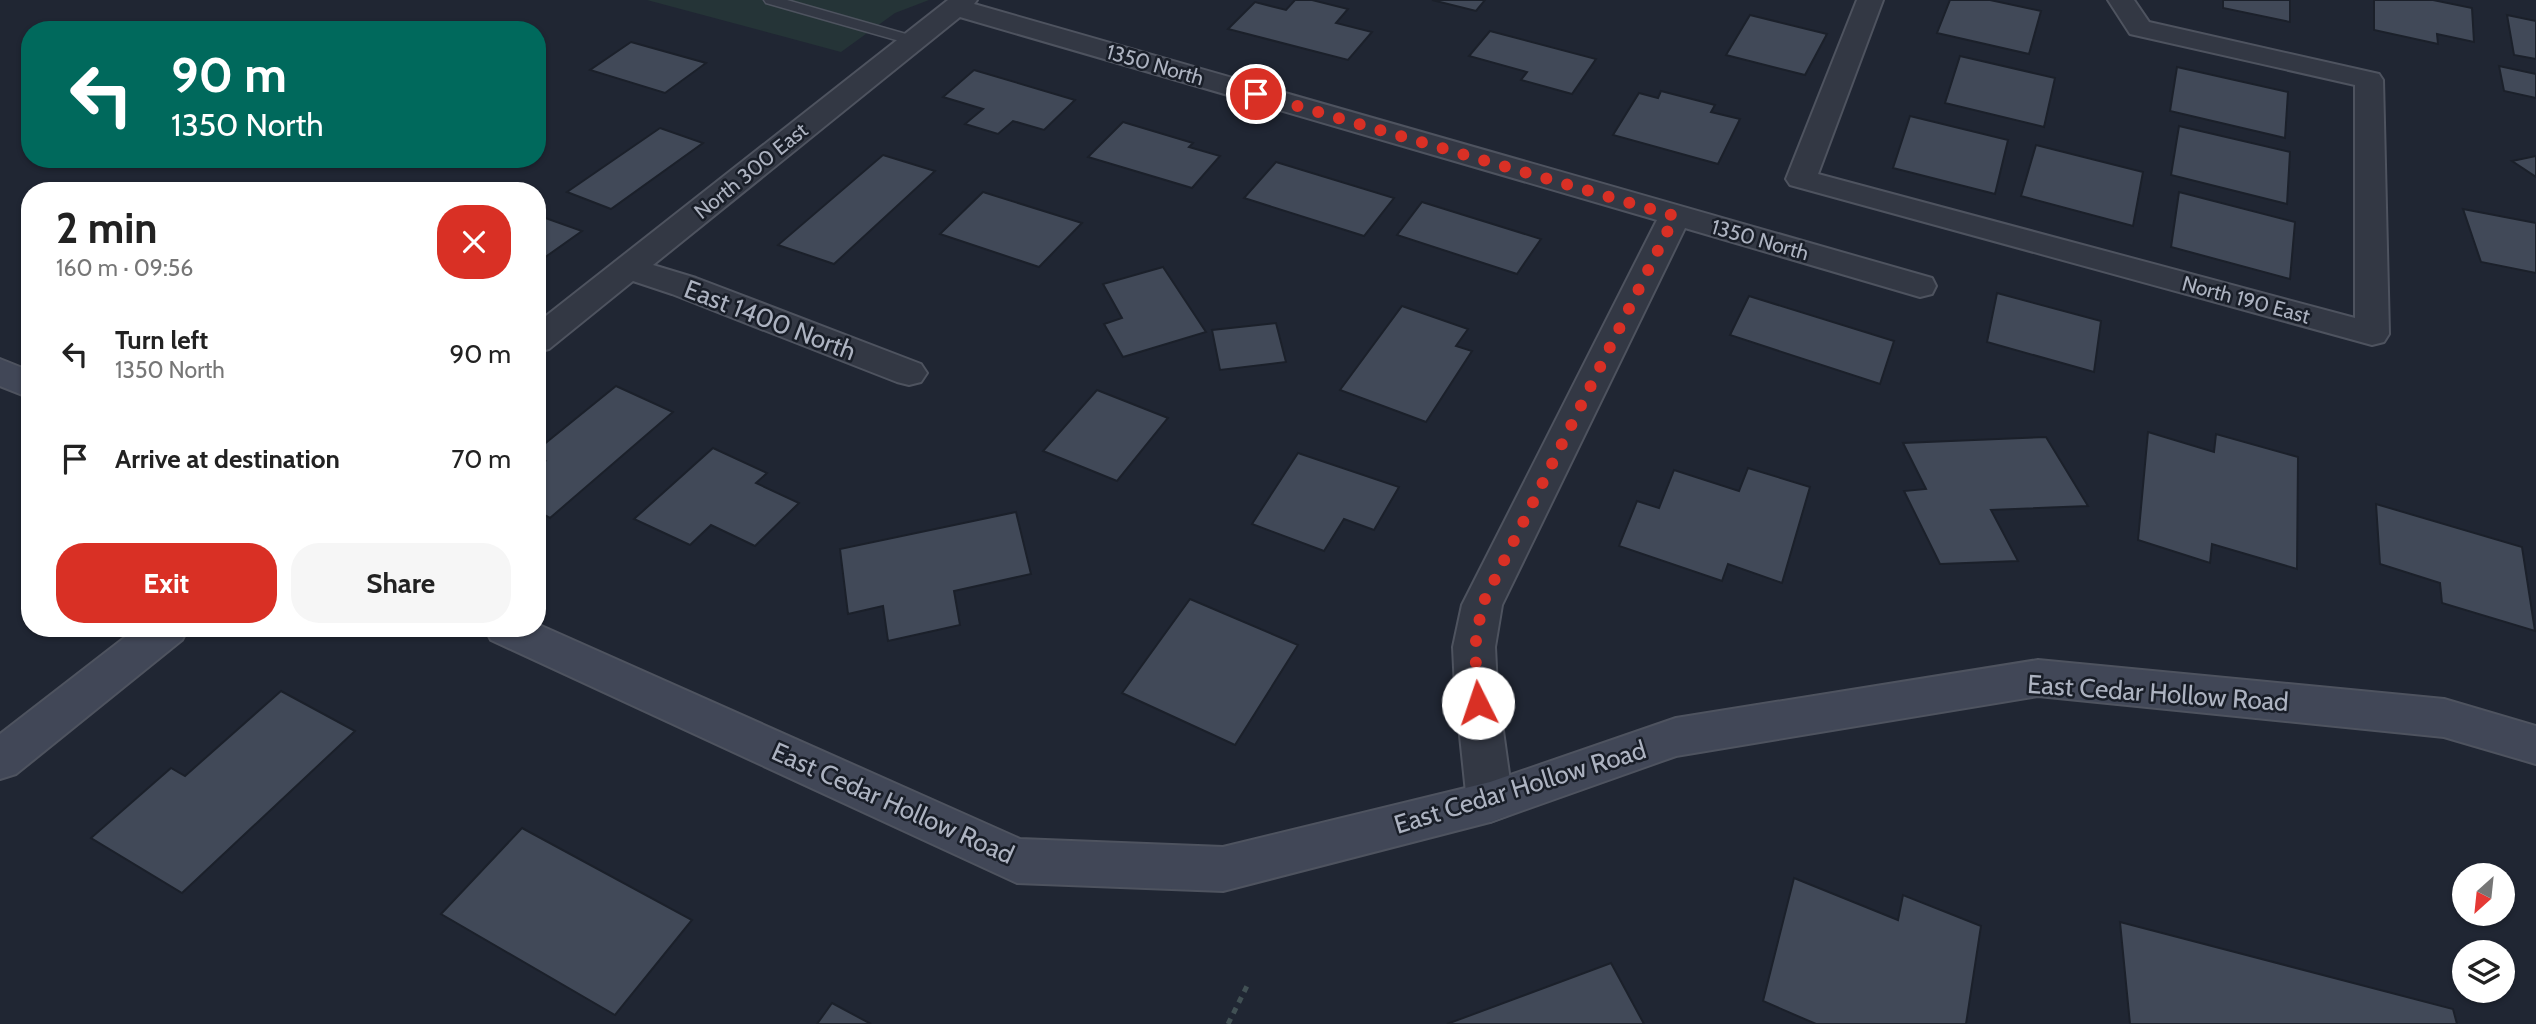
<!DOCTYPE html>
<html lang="en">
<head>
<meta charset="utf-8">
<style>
  :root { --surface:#fff; --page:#f6f6f6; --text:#222; --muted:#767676; --accent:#d93025 }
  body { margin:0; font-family:Cabin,sans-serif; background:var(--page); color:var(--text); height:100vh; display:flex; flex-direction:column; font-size:26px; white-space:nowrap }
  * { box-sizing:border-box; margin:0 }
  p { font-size:23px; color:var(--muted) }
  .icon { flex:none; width:38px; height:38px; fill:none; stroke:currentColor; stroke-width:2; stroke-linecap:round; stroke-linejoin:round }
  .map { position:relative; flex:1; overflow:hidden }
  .side { position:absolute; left:21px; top:182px; width:525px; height:455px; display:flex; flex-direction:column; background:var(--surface); border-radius:28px; box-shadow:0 2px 5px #0004 }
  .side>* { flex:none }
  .top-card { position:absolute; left:21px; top:21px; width:525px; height:147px; border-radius:28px; box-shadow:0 2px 5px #0004; background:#00695c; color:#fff; overflow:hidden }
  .needle { width:46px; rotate:207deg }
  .fabs { position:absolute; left:2452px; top:863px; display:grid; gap:14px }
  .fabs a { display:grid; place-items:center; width:63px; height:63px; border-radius:50%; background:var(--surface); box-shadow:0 2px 5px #0004; font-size:35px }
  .pin { position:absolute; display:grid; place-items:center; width:60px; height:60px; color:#fff; margin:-30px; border:4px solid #fff; border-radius:50%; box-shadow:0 2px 7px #0007 }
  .me { position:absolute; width:77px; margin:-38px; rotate:356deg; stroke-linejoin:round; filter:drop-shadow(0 0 5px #0008) }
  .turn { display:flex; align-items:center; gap:24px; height:147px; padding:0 35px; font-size:32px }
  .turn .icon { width:91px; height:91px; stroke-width:2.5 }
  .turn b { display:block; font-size:49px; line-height:60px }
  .round { display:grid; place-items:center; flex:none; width:74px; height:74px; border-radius:28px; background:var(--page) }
  .head { display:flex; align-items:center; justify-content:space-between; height:119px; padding:0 35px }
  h1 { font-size:42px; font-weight:800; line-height:52px }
  .cta { display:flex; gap:14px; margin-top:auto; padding:14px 35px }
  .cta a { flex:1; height:80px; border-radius:28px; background:var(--accent); color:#fff; font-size:28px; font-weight:800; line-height:80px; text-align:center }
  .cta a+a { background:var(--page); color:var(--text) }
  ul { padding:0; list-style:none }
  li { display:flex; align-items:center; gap:21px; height:105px; padding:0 35px }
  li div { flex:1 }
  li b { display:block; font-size:26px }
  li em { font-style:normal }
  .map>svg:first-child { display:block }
  .green { fill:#253437 }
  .building { fill:#414958; stroke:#1b202a; stroke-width:2 }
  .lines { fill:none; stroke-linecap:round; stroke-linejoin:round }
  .lane-casing { stroke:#4e535f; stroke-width:3 }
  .street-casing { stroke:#4e535f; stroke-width:4 }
  .secondary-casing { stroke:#4e535f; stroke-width:4 }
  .path { stroke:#415054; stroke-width:5; stroke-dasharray:6 6; stroke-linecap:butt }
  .lane { fill:#333844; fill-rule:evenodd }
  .street { fill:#333844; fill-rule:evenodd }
  .secondary { fill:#414757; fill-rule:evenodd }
  .route { stroke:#d93025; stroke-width:12; stroke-dasharray:0 21.6 }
  .labels { text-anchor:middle; stroke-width:5; stroke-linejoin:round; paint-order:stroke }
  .far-street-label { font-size:21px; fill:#adb3c1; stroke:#191e28 }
  .street-label { font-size:26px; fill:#adb3c1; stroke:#191e28 }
</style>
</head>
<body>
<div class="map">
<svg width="2536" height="1024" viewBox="0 0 2536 1024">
  <rect width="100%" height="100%" fill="#202633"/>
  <!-- green -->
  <path class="green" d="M647,0H929L895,13L841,52Z"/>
  <!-- building -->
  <g class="building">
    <path d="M1295,0H1312L1348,9L1336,23L1372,32L1348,60L1228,29L1255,2L1286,10Z"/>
    <path d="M1432,0H1485L1476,11Z"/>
    <path d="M1950,0H1990L2041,11L2029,54L1937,33Z"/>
    <path d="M2223,0H2290V22L2223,8Z"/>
    <path d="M2374,0H2433L2472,8L2474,42L2437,34L2438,44L2374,30Z"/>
    <path d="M1750,15L1827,34L1805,75L1726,55Z"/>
    <path d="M2507,15L2536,21V59L2514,55Z"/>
    <path d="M1490,31L1596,59L1572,94L1521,80L1527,72L1469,56Z"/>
    <path d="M631,42L706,63L665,93L590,70Z"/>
    <path d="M1960,56L2055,78L2044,127L1945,103Z"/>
    <path d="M2499,66L2536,74V98L2504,91Z"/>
    <path d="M2177,67L2288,92L2285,138L2170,111Z"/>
    <path d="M974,70L1075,100L1044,130L1013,121L998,134L965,124L983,109L943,97Z"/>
    <path d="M1661,91L1715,105L1711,112L1740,119L1718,164L1613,135L1639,93L1658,98Z"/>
    <path d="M1910,116L2008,140L1995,194L1893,168Z"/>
    <path d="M1123,122L1193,143L1189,147L1220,156L1192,188L1088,157Z"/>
    <path d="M2179,126L2290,152L2287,204L2171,175Z"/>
    <path d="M660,128L703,143L611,209L567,192Z"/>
    <path d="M2036,145L2143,172L2133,226L2021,196Z"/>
    <path d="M883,155L935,171L834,264L778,245Z"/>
    <path d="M2536,156V177L2512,161Z"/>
    <path d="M1276,162L1394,198L1364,236L1244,198Z"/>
    <path d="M983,192L1082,223L1039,267L940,234Z"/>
    <path d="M2179,192L2295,222L2290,279L2171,247Z"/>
    <path d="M1422,202L1541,239L1517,274L1397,235Z"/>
    <path d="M2463,209L2536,223V273L2481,262Z"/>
    <path d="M537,215L582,231L537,263Z"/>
    <path d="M1163,267L1206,332L1123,357L1104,324L1122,318L1103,284Z"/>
    <path d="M1997,293L2101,321L2094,372L1987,342Z"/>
    <path d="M1749,296L1894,341L1880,384L1730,335Z"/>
    <path d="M1402,306L1468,329L1456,346L1472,351L1426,422L1340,390Z"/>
    <path d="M1276,323L1286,362L1220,370L1212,330Z"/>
    <path d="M616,386L673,412L550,518L537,511V467L545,461L537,458V450Z"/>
    <path d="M1097,390L1168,418L1117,481L1043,451Z"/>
    <path d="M2148,432L2214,452L2216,434L2298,457L2297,569L2212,544L2210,563L2138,540Z"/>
    <path d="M2046,437L2088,506L1991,510L2018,561L1940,564L1904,491L1926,489L1903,443Z"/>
    <path d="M713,448L767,473L756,483L799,503L755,546L711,525L690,545L634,519Z"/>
    <path d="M1298,453L1399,487L1374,530L1344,519L1324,551L1252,524Z"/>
    <path d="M1748,468L1810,487L1782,583L1728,564L1722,581L1619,546L1637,501L1659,508L1674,470L1739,491Z"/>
    <path d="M2376,504L2522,547L2535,631L2442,603L2440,583L2380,564Z"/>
    <path d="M1016,512L1031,574L954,591L960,625L888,641L883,606L848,614L840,549Z"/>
    <path d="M1190,599L1298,645L1235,745L1122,693Z"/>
    <path d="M281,691L355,731L182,893L91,838L171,768L185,776Z"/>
    <path d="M522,828L692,920L615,1015L441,914Z"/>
    <path d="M1794,878L1898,920L1903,895L1981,926L1966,1024H1816L1763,1001Z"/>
    <path d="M2120,922L2453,1009L2457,1024H2130Z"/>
    <path d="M1611,963L1644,1024H1447Z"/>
    <path d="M832,1003L871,1024H817Z"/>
  </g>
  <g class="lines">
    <!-- lane casing -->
    <g class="lane-casing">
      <path id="lane" d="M764,0H787L920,38L922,41L915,45L910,44L766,3Z"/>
    </g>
    <!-- street casing -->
    <g class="street-casing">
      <g id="street">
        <path d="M948,0H977L974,4L1932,278L1936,286L1932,294L1920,297L1685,228L1502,605L1495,647L1497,688L1513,802L1506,816L1490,822L1474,816L1467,802L1455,688L1453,647L1462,605L1657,220L960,17L653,265L696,278L921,364L927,373L921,382L909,385L897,382L672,294L633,281L549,349L537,352V323Z"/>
        <path d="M1857,0H1883L1818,174L2355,318V85L2130,34L2108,0H2134L2149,22L2379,74L2383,80L2389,334L2384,342L2372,345L1790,185L1786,179Z"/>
      </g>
    </g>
    <!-- secondary casing -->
    <g class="secondary-casing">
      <g id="secondary">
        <path d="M0,359L30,371V398L0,386Z"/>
        <path d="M537,624L1020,839L1223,847L1490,782L1676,718L2038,660L2444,699L2536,726V764L2444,737L2038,696L1676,756L1490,822L1223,891L1017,883L491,640L485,628H537Z"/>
        <path d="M137,628H188L182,640L16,774L0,779V734Z"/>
      </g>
    </g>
    <!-- path -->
    <path class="path" d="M1228,1024L1247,986"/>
    <!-- lane -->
    <use href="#lane" class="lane"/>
    <!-- street -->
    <use href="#street" class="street"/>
    <!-- secondary -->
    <use href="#secondary" class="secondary"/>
  </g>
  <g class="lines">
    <!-- route -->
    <path class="route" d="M1256,94L1675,216L1482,605L1475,647L1478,703"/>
  </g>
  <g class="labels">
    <!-- far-street labels -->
    <g class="far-street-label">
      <text transform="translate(1155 65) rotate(16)" y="7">1350 North</text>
      <text transform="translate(751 171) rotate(-39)" y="7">North 300 East</text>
      <text transform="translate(1760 240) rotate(16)" y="7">1350 North</text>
      <text transform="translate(2246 300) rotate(15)" y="7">North 190 East</text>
    </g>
    <!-- street labels -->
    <g class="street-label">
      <text transform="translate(770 320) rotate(21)" y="9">East 1400 North</text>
      <text transform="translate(2158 693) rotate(4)" y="9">East Cedar Hollow Road</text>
      <text transform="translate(1520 787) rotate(-17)" y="9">East Cedar Hollow Road</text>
      <text transform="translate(893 803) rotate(24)" y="9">East Cedar Hollow Road</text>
    </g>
  </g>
</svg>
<div class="fabs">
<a><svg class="needle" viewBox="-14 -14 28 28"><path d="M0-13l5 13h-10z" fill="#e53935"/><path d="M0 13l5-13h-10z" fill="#767676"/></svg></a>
<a><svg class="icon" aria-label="layers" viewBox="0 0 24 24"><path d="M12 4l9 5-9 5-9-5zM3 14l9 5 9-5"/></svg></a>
</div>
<div class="pin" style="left:1256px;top:94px;background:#d93025"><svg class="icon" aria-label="arrive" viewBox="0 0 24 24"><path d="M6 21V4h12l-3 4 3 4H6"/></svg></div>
<svg class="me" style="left:1478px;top:703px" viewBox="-20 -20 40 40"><circle r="19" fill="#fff"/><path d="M0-13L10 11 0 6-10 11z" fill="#d93025"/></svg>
<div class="top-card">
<div class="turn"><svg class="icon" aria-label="left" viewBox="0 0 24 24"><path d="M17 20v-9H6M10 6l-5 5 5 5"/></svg><div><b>90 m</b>1350 North</div></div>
</div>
<section class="side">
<div class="head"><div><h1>2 min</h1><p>160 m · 09:56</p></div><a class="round" style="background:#d93025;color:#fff"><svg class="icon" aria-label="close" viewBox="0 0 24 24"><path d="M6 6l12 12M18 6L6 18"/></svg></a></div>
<ul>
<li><svg class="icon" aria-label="left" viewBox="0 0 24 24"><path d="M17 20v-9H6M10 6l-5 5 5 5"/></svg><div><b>Turn left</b><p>1350 North</p></div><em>90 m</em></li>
<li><svg class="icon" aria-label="arrive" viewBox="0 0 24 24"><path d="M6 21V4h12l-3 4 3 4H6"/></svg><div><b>Arrive at destination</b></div><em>70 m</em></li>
</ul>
<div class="cta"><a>Exit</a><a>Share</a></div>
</section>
</div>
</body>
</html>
